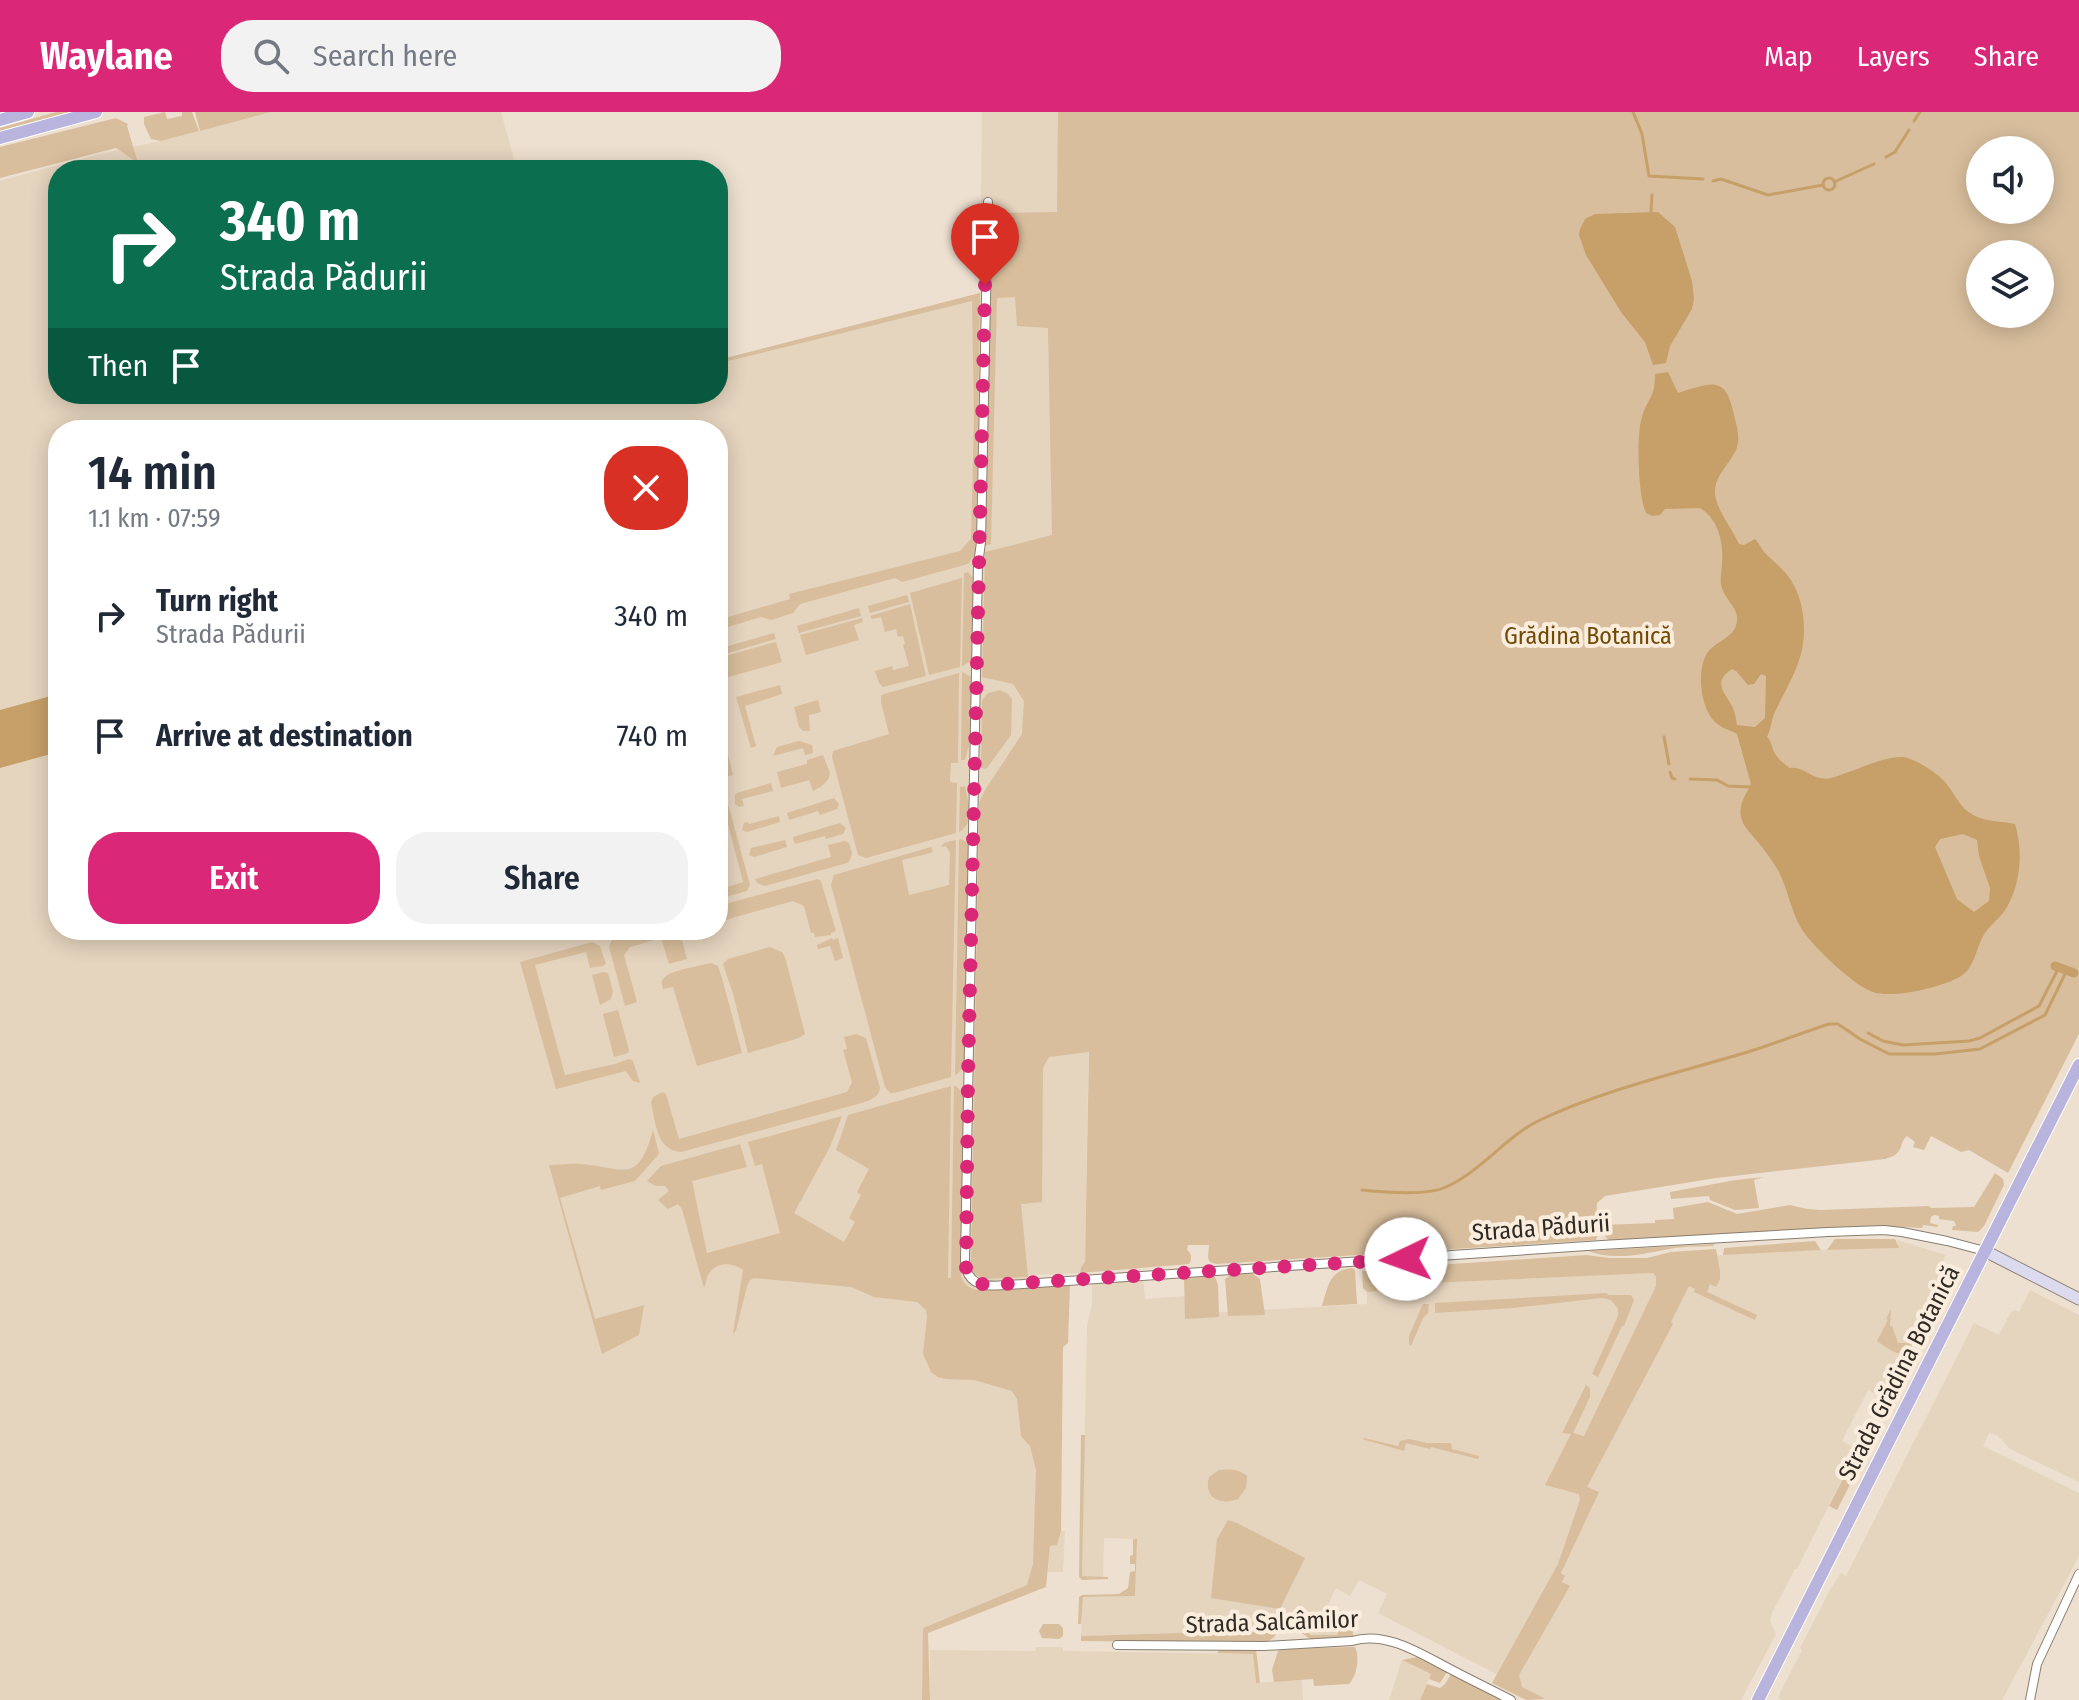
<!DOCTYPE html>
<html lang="en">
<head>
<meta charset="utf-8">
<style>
  :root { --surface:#fff; --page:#f2f2f3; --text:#1f2937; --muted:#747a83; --accent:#db2777 }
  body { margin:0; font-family:"Fira Sans Condensed",sans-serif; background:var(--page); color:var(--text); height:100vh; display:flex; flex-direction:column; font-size:30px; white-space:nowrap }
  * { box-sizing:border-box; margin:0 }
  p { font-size:26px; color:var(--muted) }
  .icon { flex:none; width:44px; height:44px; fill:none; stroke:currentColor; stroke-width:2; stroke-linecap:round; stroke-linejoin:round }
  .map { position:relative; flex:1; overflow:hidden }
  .side { position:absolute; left:48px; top:308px; width:680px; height:520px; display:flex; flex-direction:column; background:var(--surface); border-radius:32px; box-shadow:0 4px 20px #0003 }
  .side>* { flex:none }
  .top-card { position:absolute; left:48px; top:48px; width:680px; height:244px; border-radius:32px; box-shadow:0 4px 20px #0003; background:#0b6e4f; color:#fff; overflow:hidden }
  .controls { position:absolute; left:1966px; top:24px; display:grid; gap:16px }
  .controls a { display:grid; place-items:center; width:88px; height:88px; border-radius:50%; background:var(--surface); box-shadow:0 4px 20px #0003; font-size:40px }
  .pin { position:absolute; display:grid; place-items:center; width:68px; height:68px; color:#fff; margin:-82px -34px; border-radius:50% 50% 50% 0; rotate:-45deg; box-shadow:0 0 8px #0007 }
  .pin .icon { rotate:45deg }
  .me { position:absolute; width:88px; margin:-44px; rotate:267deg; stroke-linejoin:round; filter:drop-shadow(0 0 6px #0008) }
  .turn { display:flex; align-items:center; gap:28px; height:168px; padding:0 40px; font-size:36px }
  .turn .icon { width:104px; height:104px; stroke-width:2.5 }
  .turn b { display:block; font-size:56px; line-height:68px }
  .then { display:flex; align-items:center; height:76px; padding:0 40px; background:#0003; gap:16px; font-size:30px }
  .round { display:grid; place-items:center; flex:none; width:84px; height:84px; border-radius:32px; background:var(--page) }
  .overview { display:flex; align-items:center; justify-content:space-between; height:136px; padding:0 40px }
  h1 { font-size:48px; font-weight:600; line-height:60px }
  .action { display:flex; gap:16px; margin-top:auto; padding:16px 40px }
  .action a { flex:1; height:92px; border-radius:32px; background:var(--accent); color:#fff; font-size:32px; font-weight:600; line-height:92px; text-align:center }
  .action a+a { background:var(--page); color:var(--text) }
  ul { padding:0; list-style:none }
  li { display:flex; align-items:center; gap:24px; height:120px; padding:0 40px }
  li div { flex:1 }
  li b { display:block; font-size:30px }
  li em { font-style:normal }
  header { display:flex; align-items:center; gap:48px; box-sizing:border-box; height:112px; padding:0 40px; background:var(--accent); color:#fff }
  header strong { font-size:38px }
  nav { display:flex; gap:44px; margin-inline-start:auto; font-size:28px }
  .search { width:560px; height:72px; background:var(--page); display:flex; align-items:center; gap:20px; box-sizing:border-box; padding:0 28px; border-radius:32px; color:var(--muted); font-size:30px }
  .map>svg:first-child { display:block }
  .built { fill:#e5d4be; fill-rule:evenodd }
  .green { fill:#d8be9d; fill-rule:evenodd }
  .water { fill:#c69f69; fill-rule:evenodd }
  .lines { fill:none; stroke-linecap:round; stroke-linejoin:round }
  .stream { stroke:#c69f69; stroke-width:3 }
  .canal { stroke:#c69f69; stroke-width:9 }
  .street-casing { stroke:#897e6f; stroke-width:10 }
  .secondary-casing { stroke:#897e6f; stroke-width:13 }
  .primary-casing { stroke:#fff; stroke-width:14 }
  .street { stroke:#fff; stroke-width:8 }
  .secondary { stroke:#dbdaee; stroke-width:11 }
  .primary { stroke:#b8b4de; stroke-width:12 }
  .route { stroke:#db2777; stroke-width:14; stroke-dasharray:0 25.2 }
  .labels { text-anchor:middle; stroke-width:8; stroke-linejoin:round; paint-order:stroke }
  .park-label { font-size:24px; fill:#714a05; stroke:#faeddd }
  .street-label { font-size:24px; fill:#2f2a24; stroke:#faeddd }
</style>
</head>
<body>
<header>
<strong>Waylane</strong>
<div class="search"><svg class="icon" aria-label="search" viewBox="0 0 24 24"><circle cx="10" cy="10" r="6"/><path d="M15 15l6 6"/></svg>Search here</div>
<nav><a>Map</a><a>Layers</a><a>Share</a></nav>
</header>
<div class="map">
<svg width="2079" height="1588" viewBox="0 0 2079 1588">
  <rect width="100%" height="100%" fill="#ede0d0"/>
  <!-- built -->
  <g class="built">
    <path d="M271,0H501L517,58H58V282H718V248L980,181L982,0H1104L1085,1150L1081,1155L1080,1161L1029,1163L1028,1165L1041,1468L923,1516L922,1588H0V69L99,42L161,29ZM58,318H718V818H58Z"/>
    <path d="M1897,1128L1946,1143L1940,1154V1160L1949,1177L1934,1204L1924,1226L1908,1236L1883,1286L1868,1278L1842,1329L1857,1337L1797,1457H1795L1772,1501L1770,1509L1776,1522L1741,1588H1547L1378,1501L1387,1482L1359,1468L1350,1484L1336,1476L1327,1495L1343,1512L1338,1523H1311L1282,1503L1275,1518L1081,1524L1082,1485L1135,1484L1136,1455V1427L1104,1426L1103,1465L1082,1464L1087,1214L1092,1192V1171L1143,1168L1145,1187L1185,1184L1187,1202L1367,1192V1180L1408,1178L1410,1172L1653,1161L1667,1147L1781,1139L1898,1136L1899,1134Z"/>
    <path d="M2030,1178L2079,1203V1370L2010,1337L1997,1323L1989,1321L1983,1334L2079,1381V1444L2002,1588H1781L1778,1585L1802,1538L1800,1536L1831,1476L1841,1461L1846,1464L1974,1211L1999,1223L2011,1200L2015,1198L2019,1200Z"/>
    <path d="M1061,1419H1065L1063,1460H1048L1050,1434L1057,1433Z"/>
    <path d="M1036,1535H1063V1539L1253,1542L1256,1571L1302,1568L1303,1588H930V1538L1035,1539Z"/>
    <path d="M1402,1548L1431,1562L1420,1588H1389Z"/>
  </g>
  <!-- green -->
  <g class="green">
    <path d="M56,0H73L0,20V16Z"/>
    <path d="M165,0L167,7L182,4V0H192L199,19L161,29L151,27L144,12V5Z"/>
    <path d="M195,0H271L200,19Z"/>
    <path d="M1058,0H2079V922L2008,1061L1969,1038L1961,1040L1931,1024L1924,1038L1913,1035L1915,1030L1907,1024C1897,1033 1906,1041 1885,1047L1716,1066L1605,1084L1597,1091C1596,1101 1599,1121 1596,1128L1216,1152L1210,1150L1208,1146L1209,1133H1188L1187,1138C1192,1141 1192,1148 1189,1152L1080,1161L1081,1155L1085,1150L1089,940L1049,945L1043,956L1042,1090L1021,1092L1028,1165L985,1167L974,1162L971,1153L979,691L985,678L1022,622L1024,589L1013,572L982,565L985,440L1052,423L1048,216L1017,214L1015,185L997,186L991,432L984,434L989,134L995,101L1057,100ZM1980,38H2040V98H1980ZM1980,142H2040V202H1980Z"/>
    <path d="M116,6L128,12L127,14L138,51L116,36L0,66V35Z"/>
    <path d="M980,181L976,436L975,443L968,452L902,470L895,466L800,492L793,501L771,508L761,505L718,518V508L790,487L789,482L960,439L971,427L974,305L972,189L724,250H718V248Z"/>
    <path d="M968,460L974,467L972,546L970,550L962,554L964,461Z"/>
    <path d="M962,466L960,555L929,563L910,481Z"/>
    <path d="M907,483L909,490L870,501L868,494Z"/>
    <path d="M910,492L926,564L883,575L879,571L875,559L892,554L893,558L909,554L903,533L905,532L903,524L898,525L896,517L885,520L881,505L872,507L870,504Z"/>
    <path d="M859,496L861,504L799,521L797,514Z"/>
    <path d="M862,506L863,510L854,513L859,528L806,543L800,523Z"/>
    <path d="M774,521L776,527L718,544V537Z"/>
    <path d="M776,530L782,550L718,568V546Z"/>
    <path d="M962,560L972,565L970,630L965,648H961Z"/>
    <path d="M959,561L958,651H951L950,670L957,671L956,721L866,746L858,743L832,645L833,639L889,622L881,590V584L884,582Z"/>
    <path d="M780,573L782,582L745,594L756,634L751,636L736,585Z"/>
    <path d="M1000,578L1008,582L1012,587L1011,623L987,656L984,657L981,655L982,588L988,581Z"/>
    <path d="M818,588L821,600L809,603L810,619H803L799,615L794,595Z"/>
    <path d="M799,629L812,633L813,641L805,643L803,636L773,644L777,635Z"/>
    <path d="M727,639L733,663L718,667V641Z"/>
    <path d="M823,643L830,661C829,671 820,675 813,679L809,668L781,676L777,660L807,652V648Z"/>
    <path d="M771,671L773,679L742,687L744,694L739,695L735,692V683L737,681Z"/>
    <path d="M965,674C968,690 976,711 959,720L960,675Z"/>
    <path d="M718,675L725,681L750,773L747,779L718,787V778L743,770L723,693L720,694Z"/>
    <path d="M834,686L839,692L837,697L820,703L818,699L789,708L787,701Z"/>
    <path d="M779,704L780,710L747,720L742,718L744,711L748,710L749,712Z"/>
    <path d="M840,711L846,716L843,722L826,727L825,724L795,732L793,725Z"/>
    <path d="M961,727L966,730L969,733L965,951L963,956L955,964L959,728Z"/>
    <path d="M785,728L787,735L754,745L749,743L751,736Z"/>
    <path d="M956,728L951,965L894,981H890L885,975L831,773L834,763L931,735L933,739L931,741L902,748L909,783L949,773L950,741L946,734L941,735L944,731Z"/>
    <path d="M845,729L849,731L852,741L850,748L847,751L765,774L757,771L755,767L831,745L828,733Z"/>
    <path d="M818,767L821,769L836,819L831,821V823L815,825L814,821H811L804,794L793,789L718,810V794Z"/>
    <path d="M634,818H688L680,821L687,847L669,852L661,826L630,835L624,843L637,890L625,894L609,835L613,825Z"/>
    <path d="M832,826L833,828L838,826L843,846L835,849L830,834L818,837L817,833Z"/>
    <path d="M592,830L600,834L606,852L603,854L590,856L586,840L535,853L565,963L615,952L629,947L633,949L640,971L633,969L626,959L556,977L520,850Z"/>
    <path d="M770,835L782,840L785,845L805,922L799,926L748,941L733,882L723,852L728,847Z"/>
    <path d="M711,851L718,854L722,866L742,941L697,954L673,875L663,877C662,871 660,869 665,865C672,858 700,854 711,851Z"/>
    <path d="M603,860L608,861L613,879L611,887L600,893L592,863Z"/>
    <path d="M618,898L629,938L628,941L614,945L603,902Z"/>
    <path d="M856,922L866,926L880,976C879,987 867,989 858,992L681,1040C656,1038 656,1011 651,991L653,985L663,980L666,982L679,1027L847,980L852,970L843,938L847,937L844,925Z"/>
    <path d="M951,974L948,1166H951L954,974H956L964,982L961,1165C965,1173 968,1175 976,1178L1070,1172L1068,1231L1063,1235L1061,1419L1057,1433L1050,1434L1046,1475L928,1521L930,1588H922L923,1516L1027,1473L1033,1452L1036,1358L1030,1334L1021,1324L1017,1287L1012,1279L974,1268L946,1267L938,1265L931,1260L923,1242L927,1205L926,1198L917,1190L874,1185L851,1175L754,1166L750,1168L747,1174L736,1218L733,1222L743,1158C733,1150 715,1149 708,1163C706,1167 706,1171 704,1176L682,1097L678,1092L668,1097L658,1088L669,1079L665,1074H656L647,1069L661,1054L740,1032L747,1055L692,1069L707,1141L780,1121L762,1052L755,1054L748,1030L842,1004L830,1035L794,1101L844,1130L855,1110L849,1106L861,1083L857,1080L869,1057L836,1038L848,1003Z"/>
    <path d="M653,1018L659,1042L635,1069L601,1078L600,1074L560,1086L595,1207L644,1193L639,1223L602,1242L549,1053C559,1053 571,1051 581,1052C625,1056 638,1073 653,1018Z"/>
    <path d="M1995,1061L2003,1067L2004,1073L1984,1114L1978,1120L1952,1118L1953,1114H1956L1954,1109L1939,1107V1104L1934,1103L1931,1105L1930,1111L1938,1113V1115L1923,1113L1922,1116L1885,1114L1609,1128C1604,1125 1602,1118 1602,1113L1655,1111V1108L1674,1107L1673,1096L1708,1090L1737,1102L1790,1093L1807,1097L1821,1098L1929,1094L1931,1096L1974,1095Z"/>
    <path d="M1764,1065L1754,1068L1759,1096L1735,1098L1710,1088L1709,1084L1671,1087L1670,1080L1736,1068Z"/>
    <path d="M1835,1127H1895L1899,1135L1898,1136L1827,1138Z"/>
    <path d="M1815,1129L1821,1138L1723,1143L1724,1136Z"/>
    <path d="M1715,1132L1713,1134C1699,1135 1683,1134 1669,1137C1643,1142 1614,1149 1588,1139Z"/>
    <path d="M1716,1137L1720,1159V1167L1716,1175L1710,1172L1707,1180L1757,1203L1755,1208L1694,1180L1695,1177L1689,1174L1671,1210L1673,1212L1587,1375L1599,1380L1561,1461L1565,1464L1562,1470L1570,1474L1519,1563L1522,1575L1546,1587L1526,1588L1492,1571L1558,1452L1580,1388L1579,1382L1545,1373L1571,1322L1562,1321L1586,1273L1590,1276V1285L1573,1321L1584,1324L1656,1174V1164L1653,1161L1410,1172V1167L1422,1154L1586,1143L1610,1146H1647L1671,1140Z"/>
    <path d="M1352,1156L1355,1158L1357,1192L1322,1194C1328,1175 1329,1158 1352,1156Z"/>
    <path d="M1398,1156C1404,1163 1403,1171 1399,1178L1367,1180L1363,1176L1362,1159Z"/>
    <path d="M1232,1162H1253L1260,1167L1265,1203L1228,1204L1225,1167Z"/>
    <path d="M1211,1164L1215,1165L1218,1173L1219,1205L1185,1207L1184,1166Z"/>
    <path d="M1606,1181L1609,1183H1631L1634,1188L1624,1214H1622L1598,1265L1592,1262L1618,1204V1197L1611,1188L1602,1186L1513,1196L1435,1201V1191Z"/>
    <path d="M1423,1192H1429L1428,1201L1423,1206L1411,1234L1409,1232V1224Z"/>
    <path d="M1891,1197L1890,1214H1892L1898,1231H1910L1912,1228V1238C1899,1247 1889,1237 1877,1229L1888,1208L1886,1207Z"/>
    <path d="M1906,1254L1910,1260L1899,1281C1891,1270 1894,1266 1900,1255Z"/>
    <path d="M1081,1323H1085L1082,1464L1108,1465V1467L1082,1468L1079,1465Z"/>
    <path d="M1364,1326L1398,1334L1400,1329L1409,1327L1427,1331H1451L1452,1337L1479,1344L1478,1347L1431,1335L1430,1337L1406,1331L1404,1339L1362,1327Z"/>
    <path d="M1854,1345L1862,1349L1837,1398L1829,1394Z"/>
    <path d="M1219,1358C1229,1357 1239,1357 1247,1364L1246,1376L1238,1387C1221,1394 1203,1386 1209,1365Z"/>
    <path d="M1228,1408L1237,1411L1305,1446L1280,1497L1211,1486L1217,1427Z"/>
    <path d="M1133,1427H1137L1135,1484L1083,1485L1081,1512H1078L1079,1485L1082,1483L1119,1482L1128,1476L1130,1460L1135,1459V1452H1130V1444L1133,1443Z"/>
    <path d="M1327,1495L1353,1515V1524L1310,1527L1281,1506L1282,1503L1311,1523H1337L1343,1512Z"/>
    <path d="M1043,1512H1059L1063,1516V1524L1059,1527L1042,1526L1039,1519Z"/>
    <path d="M1278,1513L1279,1517C1275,1526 1271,1529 1261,1531L1081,1529V1524L1275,1518Z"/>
    <path d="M1350,1535H1355C1360,1545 1357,1564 1349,1572L1314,1574L1313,1567L1274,1570L1272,1558L1278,1539L1283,1537Z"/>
    <path d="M1220,1537H1256L1260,1571H1256L1253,1542L1217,1541Z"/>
    <path d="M1417,1545L1447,1560L1440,1571L1429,1567L1431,1562L1402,1548Z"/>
    <path d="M1451,1562L1502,1588H1420L1427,1572L1440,1576L1445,1572Z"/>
  </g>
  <!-- water -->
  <g class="water">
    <path d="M1658,100L1675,115L1692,169L1694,187L1692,197L1670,234L1666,251L1653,253L1645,230L1621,200L1586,143L1579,123L1580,117L1585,107L1595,102Z"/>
    <path d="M1668,260L1678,281C1716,269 1726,264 1735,307C1738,318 1740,328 1736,338C1729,353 1714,364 1715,382C1717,399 1732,416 1739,432L1744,433L1755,427C1760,432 1761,437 1766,442C1773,449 1781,455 1788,464C1795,473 1800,485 1802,497C1810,542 1792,564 1774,602C1771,610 1771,617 1767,625C1772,630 1771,634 1774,640C1778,647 1784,652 1790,656C1806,654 1812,670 1831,666C1851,661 1891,640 1908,646C1921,651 1936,660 1945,670C1955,682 1959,695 1973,703C1986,710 2001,709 2015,712C2023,738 2021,771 2007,795C2002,804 1994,810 1988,817C1976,830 1977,854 1961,864C1944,875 1892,887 1873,880C1854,874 1812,834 1801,816C1791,799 1788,778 1779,760C1774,751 1768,743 1762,735C1751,720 1734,710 1743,688C1745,682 1749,678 1751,672L1737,622C1730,618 1721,616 1715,610C1700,596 1696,556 1708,540C1717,528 1735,526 1737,509C1739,496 1725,488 1722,476C1719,468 1722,459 1722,451C1724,430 1718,407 1700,396L1665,397L1660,403L1652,404L1646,401C1638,384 1636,323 1642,305C1648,285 1655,287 1655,262ZM1732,557L1736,559L1748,573L1754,572L1761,562L1766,564L1765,606L1755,615L1737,613C1736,609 1736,604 1734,599C1729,583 1709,572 1732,557ZM1963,722L1977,728L1979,744L1990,776L1989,789L1974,800L1957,787L1935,735L1940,727Z"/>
    <path d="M58,582V640L0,656V598Z"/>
  </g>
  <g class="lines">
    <!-- stream -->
    <g class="stream">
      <path d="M1633,0L1642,22L1649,64L1703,67"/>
      <path d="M1914,9L1920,0"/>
      <path d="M1886,45L1895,40L1909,18"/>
      <circle cx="1829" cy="72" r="6"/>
      <path d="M1713,69L1721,67L1768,83L1823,73"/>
      <path d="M1834,70L1874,52"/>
      <path d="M1651,100L1652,83"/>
      <path d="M1664,625L1669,652"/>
      <path d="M1670,660L1672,666L1675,667"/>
      <path d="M1690,667L1717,668L1728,674L1750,675"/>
      <path d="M1868,921L1883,929L1903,933L1969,929L1980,926L2039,894L2059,855"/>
      <path d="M1362,1078C1382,1080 1428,1084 1446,1075C1482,1059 1505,1025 1540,1008C1608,976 1683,960 1754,938C1779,930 1804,920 1829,912H1838L1860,927L1889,942H1935L1980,937L2045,903L2067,858"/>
    </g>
    <!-- canal -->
    <path class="canal" d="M2055,854L2074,861"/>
    <!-- street casing -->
    <g class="street-casing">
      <g id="street">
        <path d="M988,90L981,430L978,453L965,1148C966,1182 999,1173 1023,1172L1602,1133L1828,1120L1884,1118L1902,1120L1947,1129L1985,1139"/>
        <path d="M1117,1533L1264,1534L1352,1529C1387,1518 1424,1544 1454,1559C1473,1569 1492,1578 1511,1588"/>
        <path d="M2030,1588L2037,1552L2079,1462"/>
      </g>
    </g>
    <!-- secondary casing -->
    <g class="secondary-casing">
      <path id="secondary" d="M1985,1139L2079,1187"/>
    </g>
    <!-- primary casing -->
    <g class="primary-casing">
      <g id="primary">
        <path d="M0,8L28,0"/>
        <path d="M0,26L96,0"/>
        <path d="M1758,1588L2079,953"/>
      </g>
    </g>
    <!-- street -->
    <use href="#street" class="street"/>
    <!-- secondary -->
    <use href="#secondary" class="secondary"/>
    <!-- primary -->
    <use href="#primary" class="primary"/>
  </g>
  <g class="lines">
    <!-- route -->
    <path class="route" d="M985,173L968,966L966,1158C971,1169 977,1172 989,1173L1406,1147"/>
  </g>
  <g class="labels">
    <!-- park labels -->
    <g class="park-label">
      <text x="1588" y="532">Grădina Botanică</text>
    </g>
    <!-- street labels -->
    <g class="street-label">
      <text transform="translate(1541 1116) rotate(-4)" y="8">Strada Pădurii</text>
      <text transform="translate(1899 1261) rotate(-63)" y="8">Strada Grădina Botanică</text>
      <text transform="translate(1272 1510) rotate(-2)" y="8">Strada Salcâmilor</text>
    </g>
  </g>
</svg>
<div class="controls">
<a><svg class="icon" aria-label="sound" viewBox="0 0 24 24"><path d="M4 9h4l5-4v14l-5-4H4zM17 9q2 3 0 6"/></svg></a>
<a><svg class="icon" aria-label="layers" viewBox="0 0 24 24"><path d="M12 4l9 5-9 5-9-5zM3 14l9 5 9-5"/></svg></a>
</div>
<div class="pin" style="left:985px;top:173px;background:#d93025"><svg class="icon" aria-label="arrive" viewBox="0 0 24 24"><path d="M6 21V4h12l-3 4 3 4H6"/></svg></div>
<svg class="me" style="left:1406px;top:1147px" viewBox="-20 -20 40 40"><circle r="19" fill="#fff"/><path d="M0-13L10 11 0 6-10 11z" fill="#db2777"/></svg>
<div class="top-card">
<div class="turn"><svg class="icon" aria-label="right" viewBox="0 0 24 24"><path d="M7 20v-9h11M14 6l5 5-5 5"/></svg><div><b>340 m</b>Strada Pădurii</div></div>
<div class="then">Then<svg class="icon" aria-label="arrive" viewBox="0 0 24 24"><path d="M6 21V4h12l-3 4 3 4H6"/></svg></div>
</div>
<section class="side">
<div class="overview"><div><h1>14 min</h1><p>1.1 km · 07:59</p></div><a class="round" style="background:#d93025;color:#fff"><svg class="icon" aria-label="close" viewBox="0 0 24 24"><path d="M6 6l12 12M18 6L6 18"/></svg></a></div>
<ul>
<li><svg class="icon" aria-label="right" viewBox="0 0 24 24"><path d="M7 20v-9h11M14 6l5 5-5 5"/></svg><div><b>Turn right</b><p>Strada Pădurii</p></div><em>340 m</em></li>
<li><svg class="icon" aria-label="arrive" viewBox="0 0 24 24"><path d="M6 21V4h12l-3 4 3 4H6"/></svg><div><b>Arrive at destination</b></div><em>740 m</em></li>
</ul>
<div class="action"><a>Exit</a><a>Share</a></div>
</section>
</div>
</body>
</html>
